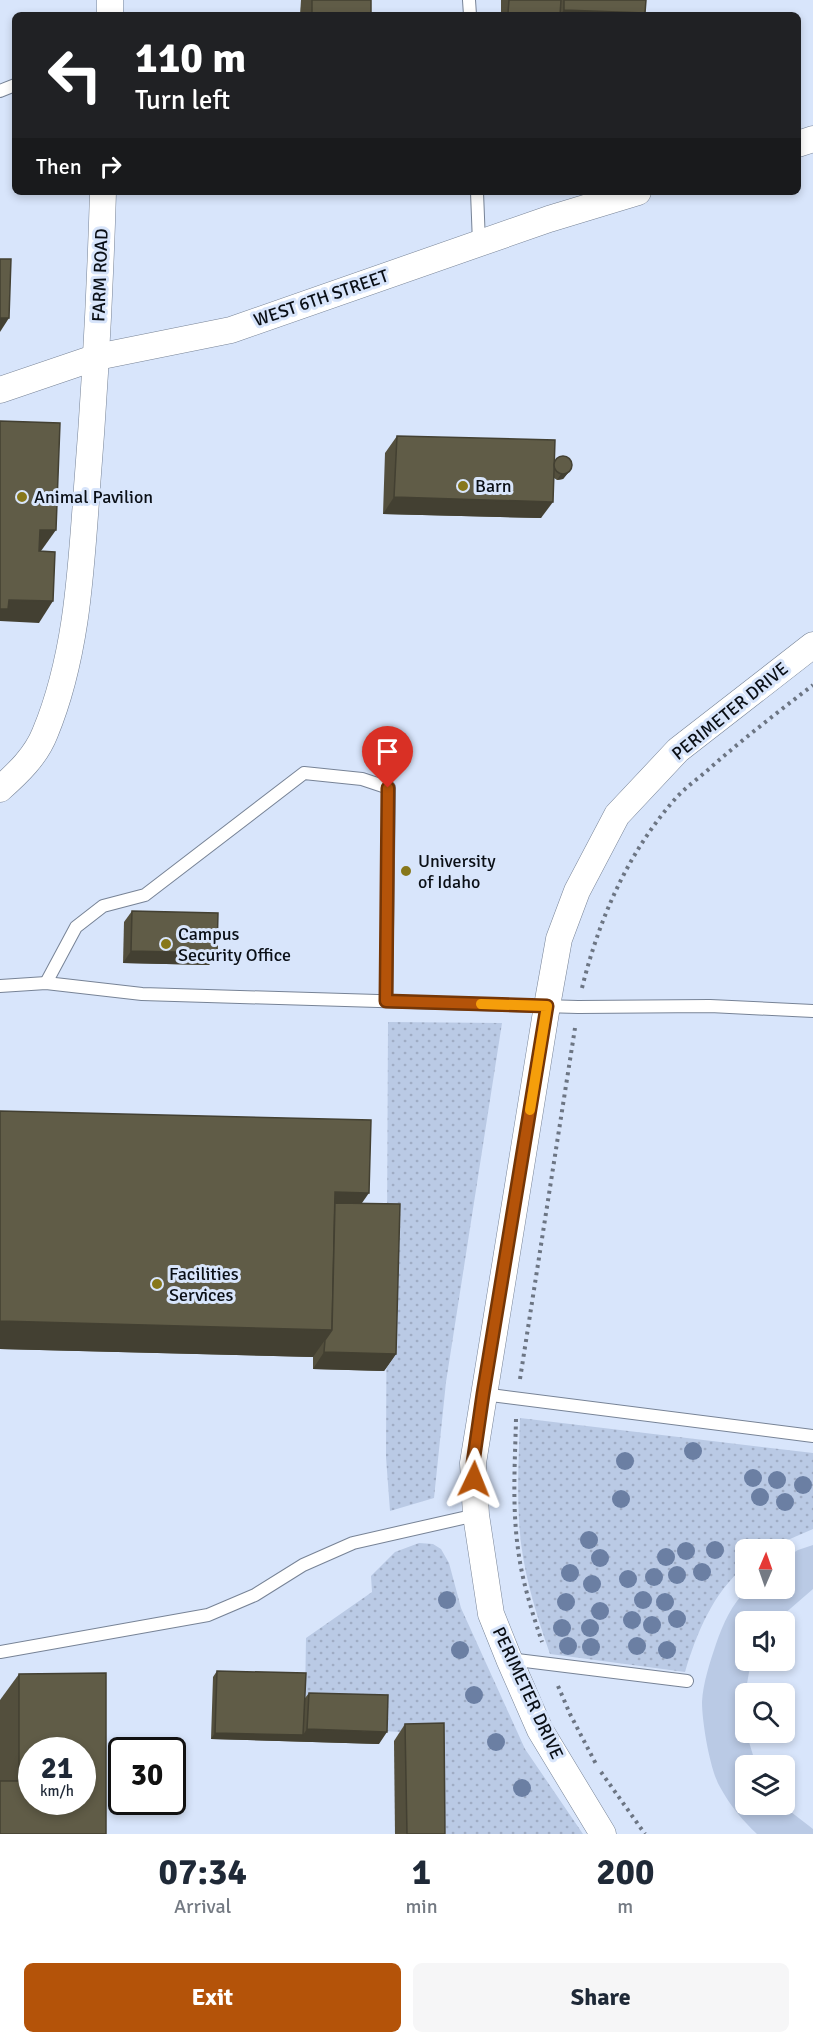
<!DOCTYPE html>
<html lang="en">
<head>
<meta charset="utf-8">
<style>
  :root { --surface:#fff; --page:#f6f6f7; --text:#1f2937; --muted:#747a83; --accent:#b45309 }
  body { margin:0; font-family:Signika,sans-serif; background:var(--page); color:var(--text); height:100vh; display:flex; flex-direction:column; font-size:22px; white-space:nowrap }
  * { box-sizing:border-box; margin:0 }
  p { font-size:20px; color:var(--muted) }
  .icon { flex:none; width:33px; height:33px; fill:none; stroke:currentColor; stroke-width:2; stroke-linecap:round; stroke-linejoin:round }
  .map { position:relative; height:1834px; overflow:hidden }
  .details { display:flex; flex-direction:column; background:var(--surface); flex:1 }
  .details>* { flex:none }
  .hud { position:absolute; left:12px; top:12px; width:789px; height:183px; border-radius:9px; box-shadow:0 3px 9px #0003; background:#202124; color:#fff; overflow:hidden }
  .needle { width:39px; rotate:2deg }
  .tools { position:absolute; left:735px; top:1539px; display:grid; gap:12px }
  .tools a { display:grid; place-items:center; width:60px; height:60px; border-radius:9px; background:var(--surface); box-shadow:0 3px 9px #0003; font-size:30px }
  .speed { position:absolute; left:18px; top:1737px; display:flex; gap:12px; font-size:30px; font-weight:700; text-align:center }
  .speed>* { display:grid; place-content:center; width:78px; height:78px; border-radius:50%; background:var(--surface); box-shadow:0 3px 9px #0003; line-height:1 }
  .speed small { font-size:15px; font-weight:400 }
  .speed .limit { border:3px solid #111; border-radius:9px; background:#fff; color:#111 }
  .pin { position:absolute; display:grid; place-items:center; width:51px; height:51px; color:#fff; margin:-62px -26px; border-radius:50% 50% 50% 0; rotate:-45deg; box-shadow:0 0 6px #0007 }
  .pin .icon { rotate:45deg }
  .me { position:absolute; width:66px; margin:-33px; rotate:2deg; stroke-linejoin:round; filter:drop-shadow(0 0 4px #0008) }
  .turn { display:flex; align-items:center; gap:21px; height:126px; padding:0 24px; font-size:27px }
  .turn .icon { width:78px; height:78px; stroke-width:2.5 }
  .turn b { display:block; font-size:42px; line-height:51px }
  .then { display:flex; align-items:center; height:57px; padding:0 24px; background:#0003; gap:12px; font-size:22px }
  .eta { display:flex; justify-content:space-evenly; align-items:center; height:102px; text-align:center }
  .eta b { font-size:36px; font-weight:800; line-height:42px }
  .primary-button { display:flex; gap:12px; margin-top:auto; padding:12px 24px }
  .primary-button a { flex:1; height:69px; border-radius:9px; background:var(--accent); color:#fff; font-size:24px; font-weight:800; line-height:69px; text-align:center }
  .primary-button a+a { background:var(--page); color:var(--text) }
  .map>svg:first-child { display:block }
  .grass { fill:url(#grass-dots) }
  .garden { fill:#bacae5 }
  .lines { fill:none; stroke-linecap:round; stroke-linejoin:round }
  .service-casing { stroke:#778396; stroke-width:14 }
  .minor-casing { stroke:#778396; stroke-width:27 }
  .path { stroke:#6c7583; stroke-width:4; stroke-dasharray:3 4.5; stroke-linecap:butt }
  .service { stroke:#fff; stroke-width:12 }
  .minor { stroke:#fff; stroke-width:26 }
  .tree { fill:#6b7fa3 }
  .wall { fill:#534f3d }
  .shaded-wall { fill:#434032 }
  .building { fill:#605c47; stroke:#434032; stroke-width:1.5; fill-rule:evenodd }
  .route-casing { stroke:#753606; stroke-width:15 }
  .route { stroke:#b45309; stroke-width:10 }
  .slow { stroke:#f59e0b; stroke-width:10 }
  .poi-dot { fill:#87771a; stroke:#d8e5fb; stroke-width:2 }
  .labels { text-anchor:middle; stroke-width:6; stroke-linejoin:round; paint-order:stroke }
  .street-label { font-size:18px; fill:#0a0f16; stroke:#d8e5fb }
  .poi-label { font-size:18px; fill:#0a0f16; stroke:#d8e5fb; text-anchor:start }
</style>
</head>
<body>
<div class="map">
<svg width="813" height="1834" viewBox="0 0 813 1834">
  <defs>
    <pattern id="grass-dots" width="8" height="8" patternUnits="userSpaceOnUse" patternTransform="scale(1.5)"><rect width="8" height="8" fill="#bacae5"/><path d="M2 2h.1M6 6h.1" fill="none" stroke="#9facc4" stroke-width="1.8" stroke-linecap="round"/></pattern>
  </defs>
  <rect width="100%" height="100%" fill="#d8e5fb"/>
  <!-- grass -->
  <g class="grass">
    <path d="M388,1022L502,1023L446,1382L434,1498L390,1511L386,1457Z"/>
    <path d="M520,1418L813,1453V1529L767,1549L746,1550L745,1566C713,1593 697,1632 685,1672L550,1654C535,1611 521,1566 519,1520C517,1486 519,1452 520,1418Z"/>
    <path d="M419,1543L433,1544L441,1549L449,1563L461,1608L525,1749L583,1834H446L437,1734L382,1731L381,1700L305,1698L306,1638L372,1592L371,1576L395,1552Z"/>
  </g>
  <!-- garden -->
  <path class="garden" d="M813,1545V1589L776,1621L746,1622V1660L751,1661L745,1695L746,1732L756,1765L746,1766V1804L782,1805L813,1829V1834H757C743,1821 729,1804 720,1787C710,1770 702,1722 702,1702C703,1683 710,1662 716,1644C723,1624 732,1603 748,1589L784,1588L785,1558L798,1550Z"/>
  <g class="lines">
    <!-- service casing -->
    <g class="service-casing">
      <g id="service">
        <path d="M469,0L470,15"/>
        <path d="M0,91L15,85"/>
        <path d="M477,192L479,243"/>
        <path d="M46,983L76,927L103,906L145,895L304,773L362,779L389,788L386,1001"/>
        <path d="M0,986L46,983L142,994L578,1007L710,1006L813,1011"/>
        <path d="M483,1394L813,1436"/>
        <path d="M0,1652L208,1615L255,1595L303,1565L353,1543L476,1515"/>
        <path d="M509,1659L687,1681"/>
      </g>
    </g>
    <!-- minor casing -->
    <g class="minor-casing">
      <g id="minor">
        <path d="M110,15V0"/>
        <path d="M798,144L813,139"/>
        <path d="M0,390L97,357L231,330L549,219L638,192"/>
        <path d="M0,789C18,773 36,756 45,733C77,656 81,570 87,487C95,389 100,291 103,192"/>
        <path d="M603,1834L540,1730L509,1659L491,1614L476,1515L473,1463L547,1006L559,939L577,891L617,815L678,750L813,645"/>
      </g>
    </g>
    <!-- path -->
    <g class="path">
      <path d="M582,988C599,919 628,852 676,798C686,787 699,778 710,768C743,739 778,712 813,685"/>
      <path d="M520,1379L575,1028"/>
      <path d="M516,1419C515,1462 512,1506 518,1549C522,1581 532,1612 542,1642"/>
      <path d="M558,1686L570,1714L597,1766"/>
      <path d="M601,1772L645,1834"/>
    </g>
    <!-- service -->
    <use href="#service" class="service"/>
    <!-- minor -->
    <use href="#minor" class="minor"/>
  </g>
  <!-- trees -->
  <g class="tree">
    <circle cx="693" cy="1451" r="9"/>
    <circle cx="625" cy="1461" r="9"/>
    <circle cx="753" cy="1478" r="9"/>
    <circle cx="777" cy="1480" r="9"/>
    <circle cx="803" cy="1485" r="9"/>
    <circle cx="760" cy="1497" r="9"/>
    <circle cx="621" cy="1499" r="9"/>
    <circle cx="785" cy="1502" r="9"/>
    <circle cx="589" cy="1540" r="9"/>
    <circle cx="715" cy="1550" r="9"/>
    <circle cx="686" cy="1551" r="9"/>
    <circle cx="666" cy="1557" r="9"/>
    <circle cx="600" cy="1558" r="9"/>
    <circle cx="702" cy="1572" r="9"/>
    <circle cx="570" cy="1573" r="9"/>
    <circle cx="677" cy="1575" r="9"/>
    <circle cx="654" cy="1577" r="9"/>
    <circle cx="628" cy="1579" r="9"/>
    <circle cx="592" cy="1584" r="9"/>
    <circle cx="447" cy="1600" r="9"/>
    <circle cx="643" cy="1600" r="9"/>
    <circle cx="566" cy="1602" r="9"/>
    <circle cx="665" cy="1602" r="9"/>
    <circle cx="600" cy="1611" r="9"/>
    <circle cx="677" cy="1619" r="9"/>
    <circle cx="632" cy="1620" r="9"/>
    <circle cx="652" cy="1625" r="9"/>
    <circle cx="562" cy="1628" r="9"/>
    <circle cx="590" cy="1628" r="9"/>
    <circle cx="568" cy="1646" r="9"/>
    <circle cx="637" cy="1646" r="9"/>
    <circle cx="591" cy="1647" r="9"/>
    <circle cx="460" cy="1650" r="9"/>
    <circle cx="667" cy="1650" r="9"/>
    <circle cx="474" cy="1695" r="9"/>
    <circle cx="496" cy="1742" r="9"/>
    <circle cx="522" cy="1788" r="9"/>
  </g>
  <!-- wall -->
  <g class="wall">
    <path d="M301,0H371V15H300Z"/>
    <path d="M501,0H646L645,13L644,15H501Z"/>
    <path d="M397,436L554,461L572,468L563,479L557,480L554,478L541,518L383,514L385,453Z"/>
    <path d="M132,911L217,953L209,965L123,963L124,922Z"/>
    <path d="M0,1111L362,1203L396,1354L384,1371L313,1369V1357L0,1349Z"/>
    <path d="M217,1671L305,1698L309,1693L379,1744L211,1739L213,1677Z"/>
    <path d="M19,1674L106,1834H0V1700Z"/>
    <path d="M405,1724L445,1834H395L394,1741Z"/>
  </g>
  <!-- shaded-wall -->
  <g class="shaded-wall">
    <path d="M564,10L645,13L644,15H560Z"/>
    <path d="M508,13L558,15H507Z"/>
    <path d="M0,318H9L0,332Z"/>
    <path d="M568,473L563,479L557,480L561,474Z"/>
    <path d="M394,497L553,502L541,518L383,514Z"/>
    <path d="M40,530H56L41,551H25Z"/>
    <path d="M9,600L53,601L39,623L0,621V609Z"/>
    <path d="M131,951L217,953L209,965L123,963Z"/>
    <path d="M335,1192L369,1193L350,1220H327Z"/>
    <path d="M0,1321L332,1330L313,1357L0,1349Z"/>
    <path d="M324,1352L396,1354L384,1371L313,1369Z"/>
    <path d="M307,1729L387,1732L379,1744L211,1739L215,1733L303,1735Z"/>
  </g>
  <!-- building -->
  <g class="building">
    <rect x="312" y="0" width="59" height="15"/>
    <path d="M509,0H561L560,15L508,13Z"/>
    <path d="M564,0H646L645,13L564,10Z"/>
    <path d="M0,259H11L9,318H0Z"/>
    <path d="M0,421L60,423L56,530H40L39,551L55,552L53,601L9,600L8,609H0Z"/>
    <path d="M397,436L555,440L553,502L394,497Z"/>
    <circle cx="563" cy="465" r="9"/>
    <path d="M132,911L218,913L217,953L131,951Z"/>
    <path d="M0,1111L371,1120L369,1193L335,1192L332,1330L0,1321Z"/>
    <path d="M335,1203L400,1204L396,1354L324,1352L325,1340L332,1330Z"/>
    <path d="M217,1671L306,1673L303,1735L215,1733Z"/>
    <path d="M106,1673V1834H0V1781H19V1674ZM32,1750H82V1802H32Z"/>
    <path d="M309,1693L388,1695L387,1732L307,1729Z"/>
    <path d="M444,1723L445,1834H407L405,1724Z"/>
  </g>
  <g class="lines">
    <!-- route casing -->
    <g class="route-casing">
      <path id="route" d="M388,788L386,1001L547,1006L483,1394L473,1463L474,1479"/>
    </g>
    <!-- route -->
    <use href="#route" class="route"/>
    <!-- slow -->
    <path class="slow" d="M481,1004L547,1006L530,1110"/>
  </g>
  <!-- markers -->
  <g class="poi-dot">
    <circle cx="463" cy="486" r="6"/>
    <circle cx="22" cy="497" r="6"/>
    <circle cx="406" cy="871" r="6"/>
    <circle cx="166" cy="944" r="6"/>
    <circle cx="157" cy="1284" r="6"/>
  </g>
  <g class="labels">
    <!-- street labels -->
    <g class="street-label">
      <text transform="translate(100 275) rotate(-88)" y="6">FARM ROAD</text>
      <text transform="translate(321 298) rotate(-19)" y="6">WEST 6TH STREET</text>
      <text transform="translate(730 711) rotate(-39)" y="6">PERIMETER DRIVE</text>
      <text transform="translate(528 1693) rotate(65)" y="6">PERIMETER DRIVE</text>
    </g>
    <!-- poi labels -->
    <g class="poi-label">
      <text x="475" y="492">Barn</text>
      <text x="34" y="503">Animal Pavilion</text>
      <text x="418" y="867">University<tspan x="418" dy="21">of Idaho</tspan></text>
      <text x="178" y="940">Campus<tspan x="178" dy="21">Security Office</tspan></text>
      <text x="169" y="1280">Facilities<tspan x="169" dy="21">Services</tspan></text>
    </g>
  </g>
</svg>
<div class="tools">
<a><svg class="needle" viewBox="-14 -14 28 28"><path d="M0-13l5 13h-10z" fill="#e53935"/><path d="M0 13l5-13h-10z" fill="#747a83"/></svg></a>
<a><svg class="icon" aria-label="sound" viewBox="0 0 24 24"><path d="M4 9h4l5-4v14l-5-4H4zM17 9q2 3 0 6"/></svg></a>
<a><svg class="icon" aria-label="search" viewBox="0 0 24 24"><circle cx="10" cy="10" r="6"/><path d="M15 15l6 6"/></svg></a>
<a><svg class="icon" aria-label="layers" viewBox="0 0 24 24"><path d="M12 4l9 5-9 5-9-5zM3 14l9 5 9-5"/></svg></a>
</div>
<div class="speed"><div>21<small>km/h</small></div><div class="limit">30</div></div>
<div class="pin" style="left:388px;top:788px;background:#d93025"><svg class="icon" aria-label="arrive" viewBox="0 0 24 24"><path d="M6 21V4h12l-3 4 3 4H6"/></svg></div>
<svg class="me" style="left:474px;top:1479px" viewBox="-20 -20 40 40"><path d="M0-17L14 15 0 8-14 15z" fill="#b45309" stroke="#fff" stroke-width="4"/></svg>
<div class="hud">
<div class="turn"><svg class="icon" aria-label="left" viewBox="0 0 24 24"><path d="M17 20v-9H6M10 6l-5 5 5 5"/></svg><div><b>110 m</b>Turn left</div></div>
<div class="then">Then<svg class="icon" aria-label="right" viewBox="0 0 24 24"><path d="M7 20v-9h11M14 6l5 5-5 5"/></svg></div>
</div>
</div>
<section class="details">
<div class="eta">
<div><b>07:34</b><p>Arrival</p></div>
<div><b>1</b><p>min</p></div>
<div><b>200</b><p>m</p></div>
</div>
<div class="primary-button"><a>Exit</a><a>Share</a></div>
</section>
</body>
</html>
